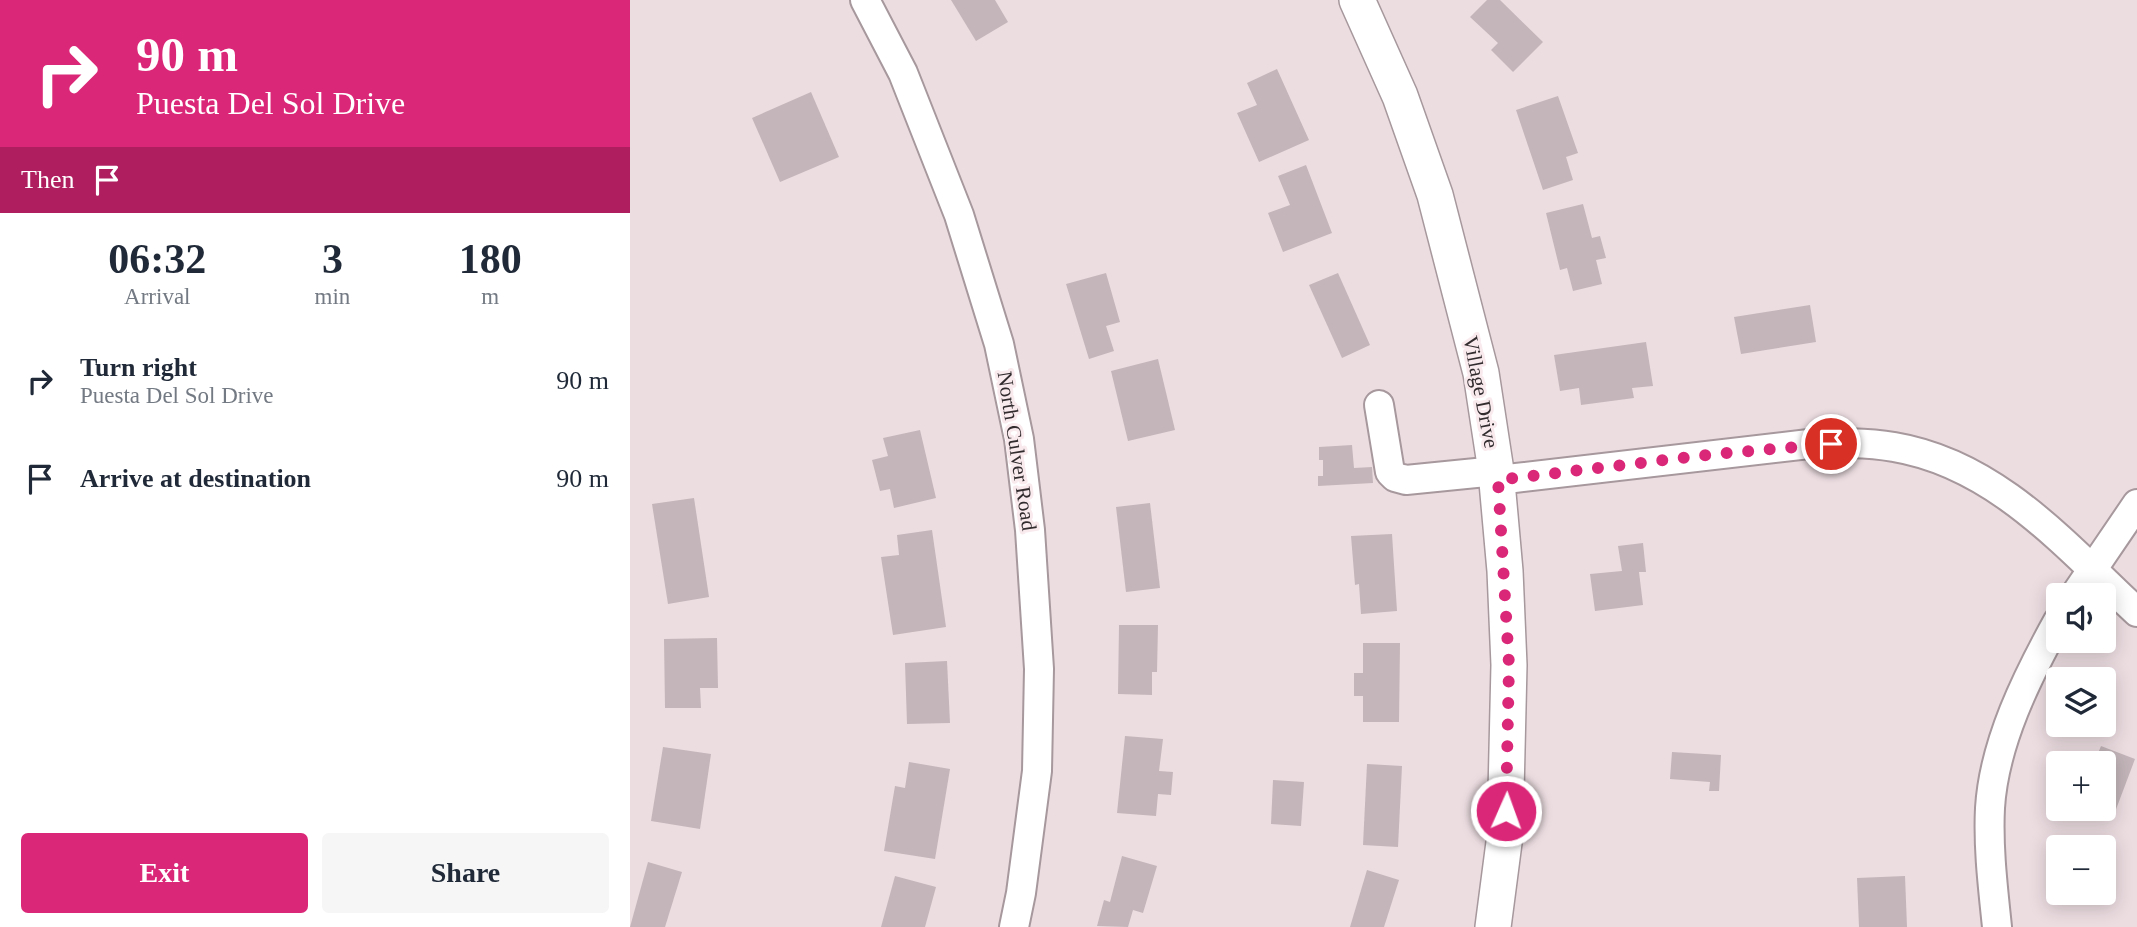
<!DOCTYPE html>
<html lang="en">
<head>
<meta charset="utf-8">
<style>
  :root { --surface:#fff; --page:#f6f6f7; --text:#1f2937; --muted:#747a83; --accent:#db2777 }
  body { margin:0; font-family:Georgia,serif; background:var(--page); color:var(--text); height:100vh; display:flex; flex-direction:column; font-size:26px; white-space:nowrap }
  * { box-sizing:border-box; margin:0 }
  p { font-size:23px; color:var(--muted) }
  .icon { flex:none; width:38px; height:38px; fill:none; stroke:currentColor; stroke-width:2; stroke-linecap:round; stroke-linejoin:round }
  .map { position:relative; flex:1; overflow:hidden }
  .details { display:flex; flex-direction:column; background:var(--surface); width:630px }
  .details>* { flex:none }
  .top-card { background:#db2777; color:#fff; overflow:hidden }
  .controls { position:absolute; left:1416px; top:583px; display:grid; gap:14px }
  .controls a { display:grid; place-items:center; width:70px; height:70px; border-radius:7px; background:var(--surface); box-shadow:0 4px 18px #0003; font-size:35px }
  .pin { position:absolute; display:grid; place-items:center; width:60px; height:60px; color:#fff; margin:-30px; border:4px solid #fff; border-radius:50%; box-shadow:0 2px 7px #0007 }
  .me { position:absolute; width:77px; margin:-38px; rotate:2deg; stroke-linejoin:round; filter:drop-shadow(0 0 5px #0008) }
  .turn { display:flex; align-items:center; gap:24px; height:147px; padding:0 21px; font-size:32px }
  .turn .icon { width:91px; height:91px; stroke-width:2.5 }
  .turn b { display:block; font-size:49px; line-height:60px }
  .then { display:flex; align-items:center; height:66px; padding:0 21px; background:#0003; gap:14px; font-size:26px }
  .eta { display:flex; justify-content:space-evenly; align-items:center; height:119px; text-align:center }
  .eta b { font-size:42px; font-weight:700; line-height:49px }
  .action { display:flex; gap:14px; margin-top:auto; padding:14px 21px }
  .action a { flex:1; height:80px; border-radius:7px; background:var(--accent); color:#fff; font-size:28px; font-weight:700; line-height:80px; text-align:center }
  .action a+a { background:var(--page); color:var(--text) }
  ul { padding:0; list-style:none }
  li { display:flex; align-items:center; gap:21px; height:98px; padding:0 21px }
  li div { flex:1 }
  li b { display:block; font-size:26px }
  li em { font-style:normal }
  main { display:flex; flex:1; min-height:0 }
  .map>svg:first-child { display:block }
  .building { fill:#c3b5b9 }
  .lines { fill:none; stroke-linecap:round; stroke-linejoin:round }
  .minor-casing { stroke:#a6989c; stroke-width:32 }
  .major-casing { stroke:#a6989c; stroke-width:38 }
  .minor { stroke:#fff; stroke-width:28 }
  .major { stroke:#fff; stroke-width:35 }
  .route { stroke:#db2777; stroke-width:12; stroke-dasharray:0 21.6 }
  .labels { text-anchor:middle; stroke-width:6; stroke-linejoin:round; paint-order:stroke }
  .street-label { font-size:21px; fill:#322c2e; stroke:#f9eaee }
</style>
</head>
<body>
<main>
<section class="details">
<div class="top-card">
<div class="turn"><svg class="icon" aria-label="right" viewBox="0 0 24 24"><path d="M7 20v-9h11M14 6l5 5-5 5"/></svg><div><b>90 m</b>Puesta Del Sol Drive</div></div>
<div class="then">Then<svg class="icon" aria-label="arrive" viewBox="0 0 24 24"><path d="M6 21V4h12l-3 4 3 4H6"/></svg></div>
</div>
<div class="eta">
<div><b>06:32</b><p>Arrival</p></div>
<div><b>3</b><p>min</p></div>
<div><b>180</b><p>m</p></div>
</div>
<ul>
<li><svg class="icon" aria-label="right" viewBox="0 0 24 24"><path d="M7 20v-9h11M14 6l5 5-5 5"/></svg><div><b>Turn right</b><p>Puesta Del Sol Drive</p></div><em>90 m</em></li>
<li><svg class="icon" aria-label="arrive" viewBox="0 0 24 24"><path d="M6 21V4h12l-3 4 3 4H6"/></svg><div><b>Arrive at destination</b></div><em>90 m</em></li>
</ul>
<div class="action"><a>Exit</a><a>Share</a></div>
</section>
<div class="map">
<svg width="1507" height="927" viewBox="0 0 1507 927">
  <rect width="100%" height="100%" fill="#ecdde1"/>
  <!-- building -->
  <g class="building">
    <path d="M321,0H365L378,22L346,41Z"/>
    <path d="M857,0H870L913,42L883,72L861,50L868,43L840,17Z"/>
    <path d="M647,69L679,140L629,162L607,113L627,105L617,83Z"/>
    <path d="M181,92L209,157L150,182L122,118Z"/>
    <path d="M928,96L948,153L936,157L943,180L913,190L886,110Z"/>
    <path d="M676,165L702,233L653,252L638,213L660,205L648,176Z"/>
    <path d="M953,204L962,238L970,236L976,258L966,260L972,284L943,291L937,268L930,270L916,213Z"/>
    <path d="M476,273L490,322L476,326L484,351L459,359L436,284Z"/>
    <path d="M708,273L740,345L712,358L679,285Z"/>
    <path d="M1180,305L1186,342L1111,354L1104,317Z"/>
    <path d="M1016,342L1023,386L1002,388L1004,398L951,405L949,388L930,391L924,355Z"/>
    <path d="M528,359L545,430L498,441L481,371Z"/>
    <path d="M290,430L306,498L264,508L260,489L250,491L242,460L258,456L253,438Z"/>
    <path d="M722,445L724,468L742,467L743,483L688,486V476H693V460H689V447Z"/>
    <path d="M64,498L79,597L38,604L22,504Z"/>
    <path d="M520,503L530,588L496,592L486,507Z"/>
    <path d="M302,530L316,627L263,635L251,557L269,555L267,535Z"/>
    <path d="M762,534L767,611L731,614L729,584L725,585L721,536Z"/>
    <path d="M1013,543L1016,572H1009L1013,605L965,611L960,574L992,571L988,546Z"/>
    <path d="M489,625H528L527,672H522V695L488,694Z"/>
    <path d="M87,638L88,688H70L71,708H35L34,639Z"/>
    <path d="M733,643H770L769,722H733V696H724V673H733Z"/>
    <path d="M317,661L320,723L277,724L275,663Z"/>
    <path d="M495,736L533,739L529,771L543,772L541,795L528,794L526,816L487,813Z"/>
    <path d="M1471,746L1505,759L1482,820L1452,809L1474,808V763H1464Z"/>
    <path d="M33,747L81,754L70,829L21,821Z"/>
    <path d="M1042,752L1091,755L1089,791H1079L1080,782L1040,779Z"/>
    <path d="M279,762L320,769L305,859L254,851L265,786L275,788Z"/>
    <path d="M737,764L772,766L768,847L733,845Z"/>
    <path d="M643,780L674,782L671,826L641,824Z"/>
    <path d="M492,856L527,866L513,913L503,910L498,927L467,926L474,900L480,902Z"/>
    <path d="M18,862L52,872L35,927H0Z"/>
    <path d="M737,870L769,880L754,927H720Z"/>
    <path d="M265,876L306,887L295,927H251Z"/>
    <path d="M1275,876L1277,927H1229L1227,878Z"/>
  </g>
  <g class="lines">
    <!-- minor casing -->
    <g class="minor-casing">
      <g id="minor">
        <path d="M235,0L273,73L329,215L369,344L389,439L400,530L409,669L407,771L391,893L384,927"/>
        <path d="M749,405L760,472L765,477L776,480L866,471"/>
        <path d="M868,480L1179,444C1207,443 1236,442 1264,447C1366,464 1435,545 1507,612"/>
        <path d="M1445,595L1507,504"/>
        <path d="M1367,927C1363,888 1358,848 1360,808C1364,743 1397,677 1428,621"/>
      </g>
    </g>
    <!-- major casing -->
    <g class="major-casing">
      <path id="major" d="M727,0L770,96L805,195L851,373L866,471L875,571L879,665L875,835L863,927"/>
    </g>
    <!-- minor -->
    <use href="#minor" class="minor"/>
    <!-- major -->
    <use href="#major" class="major"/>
  </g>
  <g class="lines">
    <!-- route -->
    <path class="route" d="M876,811L879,665L868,480L1085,454L1201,444"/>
  </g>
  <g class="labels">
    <!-- street labels -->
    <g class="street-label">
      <text transform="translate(851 392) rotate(79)" y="7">Village Drive</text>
      <text transform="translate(387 451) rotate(81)" y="7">North Culver Road</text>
    </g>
  </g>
</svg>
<div class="controls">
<a><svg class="icon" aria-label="sound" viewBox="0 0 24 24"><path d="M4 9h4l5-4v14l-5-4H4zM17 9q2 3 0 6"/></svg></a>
<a><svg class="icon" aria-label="layers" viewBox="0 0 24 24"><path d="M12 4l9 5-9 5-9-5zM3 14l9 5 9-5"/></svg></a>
<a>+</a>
<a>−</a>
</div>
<div class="pin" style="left:1201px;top:444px;background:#d93025"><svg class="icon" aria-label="arrive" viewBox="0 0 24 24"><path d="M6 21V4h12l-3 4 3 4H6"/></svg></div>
<svg class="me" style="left:876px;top:811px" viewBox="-20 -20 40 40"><circle r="17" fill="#db2777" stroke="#fff" stroke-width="3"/><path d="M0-11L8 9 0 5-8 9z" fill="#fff"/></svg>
</div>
</main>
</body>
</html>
